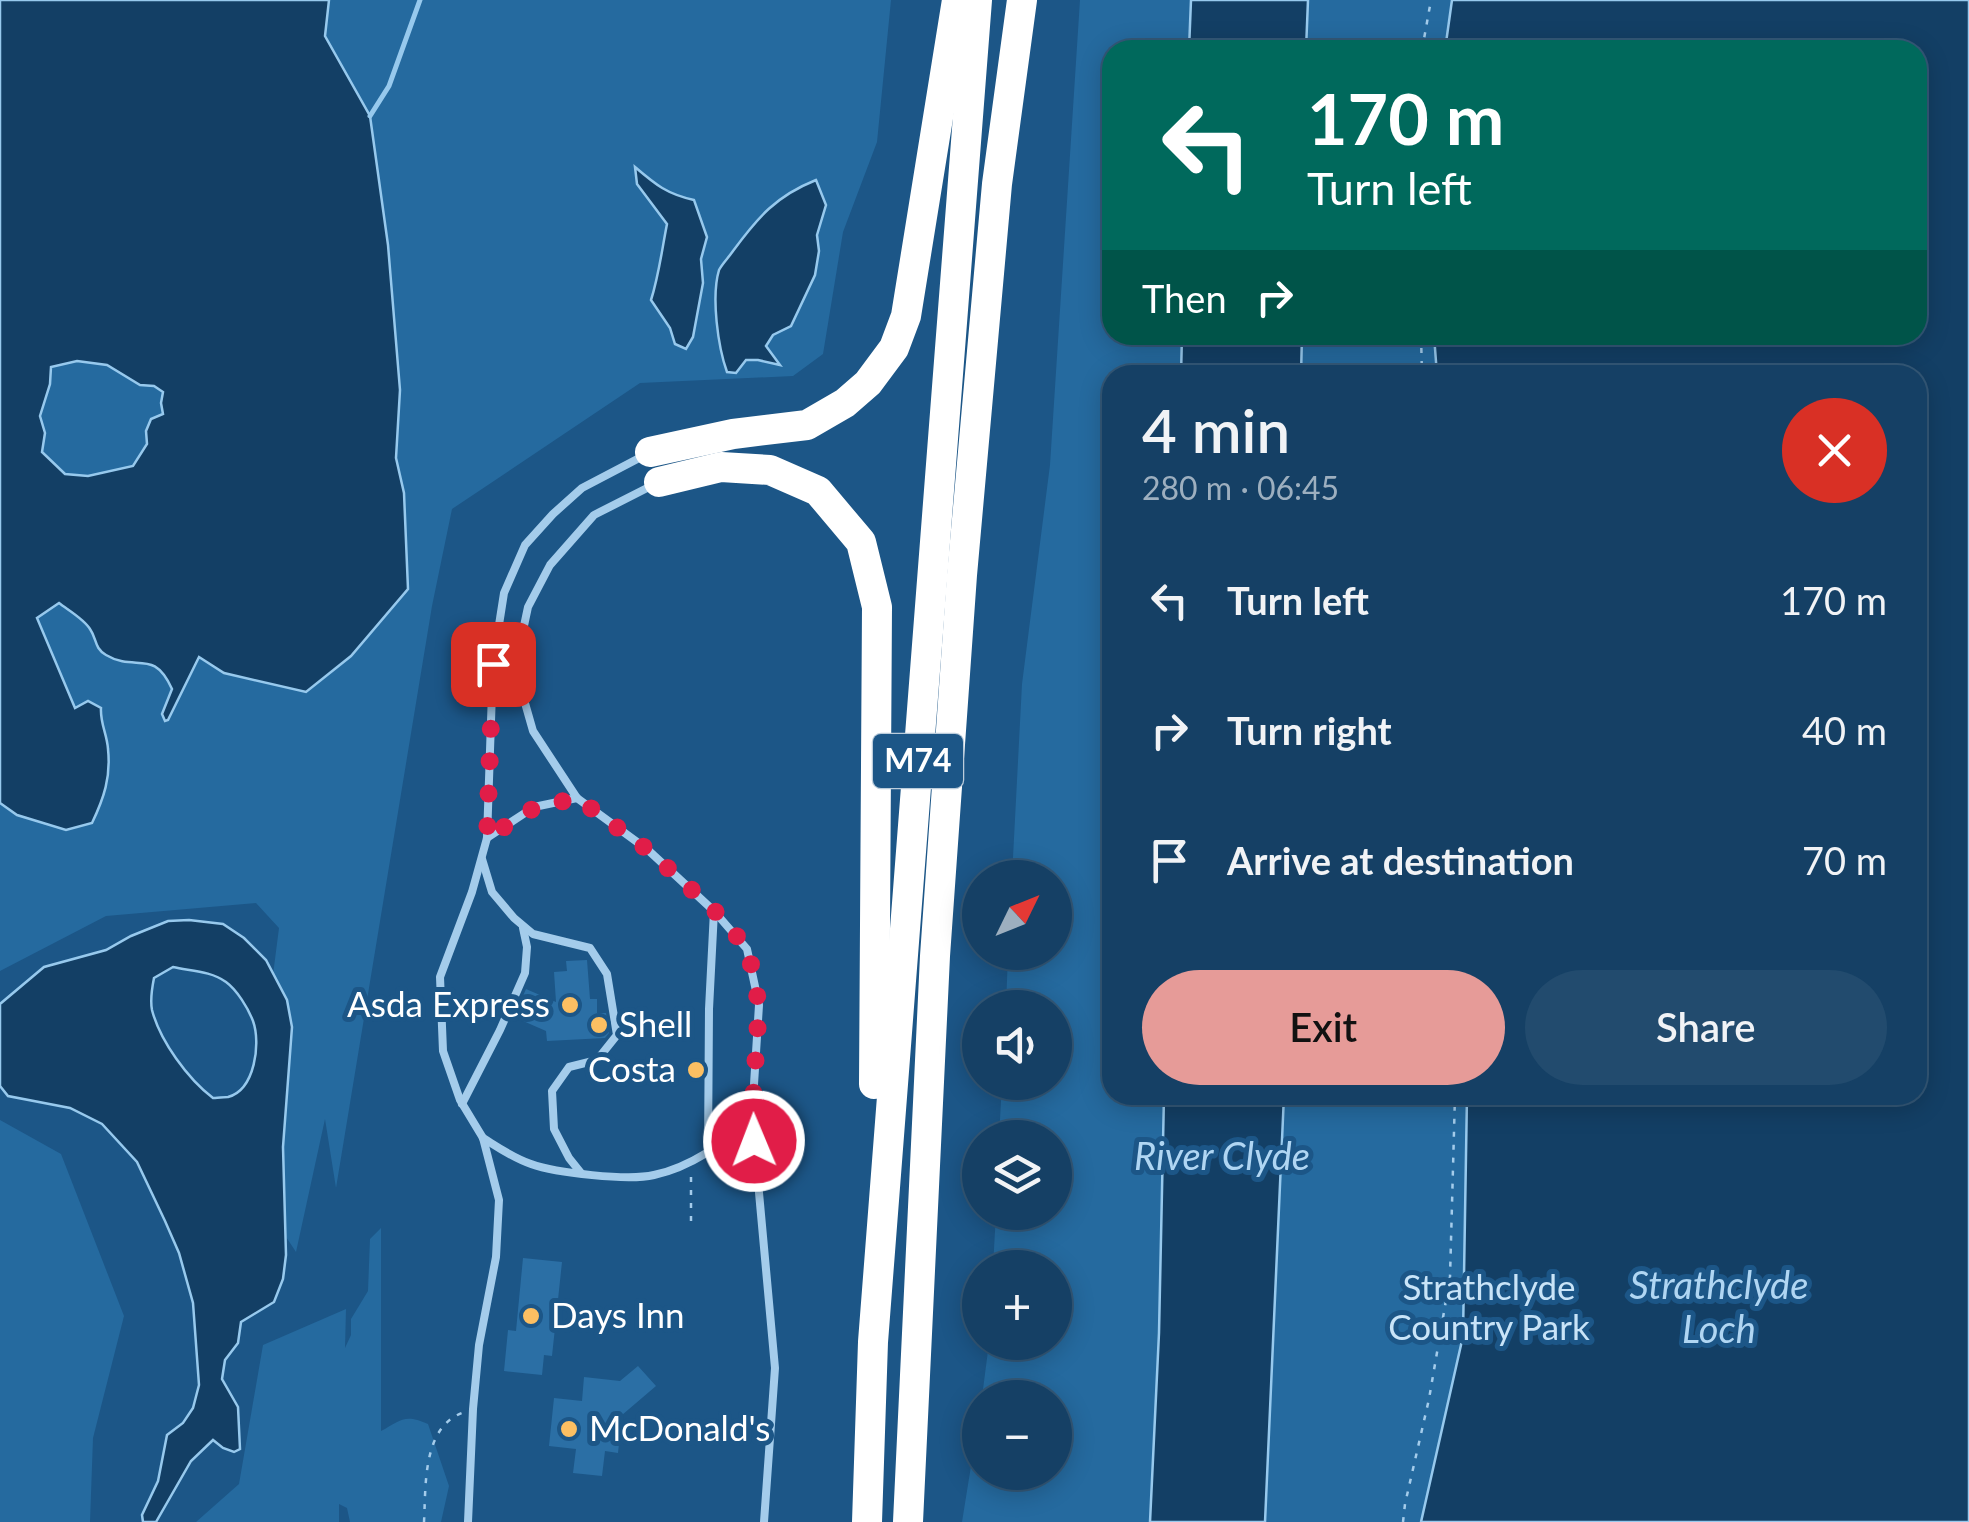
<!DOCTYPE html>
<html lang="en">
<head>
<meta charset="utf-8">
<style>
  :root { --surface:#154065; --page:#224b6e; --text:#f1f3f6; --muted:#9dafbf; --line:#345979; --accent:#e69b98 }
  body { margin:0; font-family:Lato,sans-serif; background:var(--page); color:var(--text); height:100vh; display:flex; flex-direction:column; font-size:38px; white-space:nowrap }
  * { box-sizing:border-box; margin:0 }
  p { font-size:32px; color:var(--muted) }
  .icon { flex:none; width:55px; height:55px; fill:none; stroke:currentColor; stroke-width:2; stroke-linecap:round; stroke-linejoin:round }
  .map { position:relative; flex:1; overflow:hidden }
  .side { position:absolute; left:1102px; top:365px; width:825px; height:740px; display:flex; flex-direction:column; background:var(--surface); border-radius:30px; box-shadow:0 5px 25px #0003,0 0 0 2px var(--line) }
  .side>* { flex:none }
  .hud { position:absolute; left:1102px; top:40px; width:825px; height:305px; border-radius:30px; box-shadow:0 5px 25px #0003,0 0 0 2px var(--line); background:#00695c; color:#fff; overflow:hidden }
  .needle { width:65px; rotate:47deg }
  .tools { position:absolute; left:962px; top:860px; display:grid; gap:20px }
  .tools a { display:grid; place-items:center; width:110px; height:110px; border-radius:50%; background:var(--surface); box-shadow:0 5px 25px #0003,0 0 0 2px var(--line); font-size:50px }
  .pin { position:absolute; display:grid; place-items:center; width:85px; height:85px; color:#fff; margin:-42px; border-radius:20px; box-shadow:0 5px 15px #0006 }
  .me { position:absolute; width:110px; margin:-55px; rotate:359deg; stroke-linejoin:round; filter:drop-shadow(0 0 8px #0008) }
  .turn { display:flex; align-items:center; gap:35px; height:210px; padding:0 40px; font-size:45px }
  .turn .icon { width:130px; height:130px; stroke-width:2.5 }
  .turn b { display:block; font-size:70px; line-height:85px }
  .then { display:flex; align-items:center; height:95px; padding:0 40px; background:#0003; gap:20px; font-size:38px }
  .round { display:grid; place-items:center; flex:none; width:105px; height:105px; border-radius:52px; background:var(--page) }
  .headline { display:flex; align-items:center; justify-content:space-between; height:170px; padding:0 40px }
  h1 { font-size:60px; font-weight:600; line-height:75px }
  .button { display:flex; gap:20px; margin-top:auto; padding:20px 40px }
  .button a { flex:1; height:115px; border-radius:60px; background:var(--accent); color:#111; font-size:40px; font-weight:600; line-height:115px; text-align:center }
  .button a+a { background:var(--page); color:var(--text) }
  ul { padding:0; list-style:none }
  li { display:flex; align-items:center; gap:30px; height:130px; padding:0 40px }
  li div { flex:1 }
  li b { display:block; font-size:38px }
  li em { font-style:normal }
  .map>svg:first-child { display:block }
  .green { fill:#256a9f; fill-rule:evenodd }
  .water { fill:#133f65; stroke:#97c9ed; stroke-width:2.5; fill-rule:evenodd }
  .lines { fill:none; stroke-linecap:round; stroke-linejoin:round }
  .stream { stroke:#97c9ed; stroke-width:5 }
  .building { fill:#2b6fa5 }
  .path { stroke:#a4cceb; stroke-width:2.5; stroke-dasharray:5 8; stroke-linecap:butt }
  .service { stroke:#a4cceb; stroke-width:8 }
  .motorway { stroke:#fff; stroke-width:30 }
  .route { stroke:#e11d48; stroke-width:18; stroke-dasharray:0 32.4 }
  .poi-dot { fill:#fcbf62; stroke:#1c5687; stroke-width:4 }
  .labels { text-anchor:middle; stroke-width:10; stroke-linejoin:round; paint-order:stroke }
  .shield { fill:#1c5687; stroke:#bbccdb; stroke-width:2.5 }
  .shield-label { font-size:32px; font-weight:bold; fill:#fff }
  .poi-label { font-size:35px; fill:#fff; stroke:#1c5687; text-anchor:start }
  .park-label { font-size:35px; fill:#c9e4f8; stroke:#1c5687 }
  .water-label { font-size:38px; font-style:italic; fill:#b0d6f3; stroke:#1c5687 }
</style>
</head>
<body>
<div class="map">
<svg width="1969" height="1522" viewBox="0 0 1969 1522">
  <rect width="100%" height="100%" fill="#1c5687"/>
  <!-- green -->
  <g class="green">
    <path d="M0,0H891L877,142L843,232L823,354L793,376L640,383L452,509L432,606L336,1188L325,1119L296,1252L247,1178L279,928L256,903L106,916L0,971Z"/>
    <path d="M1080,0H1969V1522H962L980,1410V1472H1055V1398L982,1397L989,1343L1055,1342V1268L993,1267L996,1213L1055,1212V1138L999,1137L1002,1083L1055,1082V1008L1006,1007L1008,953L1055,952V878L1012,877L1022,684L1050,465ZM1112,50H1918V335H1112ZM1112,375H1918V1095H1112Z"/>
    <path d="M0,1120L61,1154L124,1316L93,1438L90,1522H0Z"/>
    <path d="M381,1228V1431C400,1421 404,1413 428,1424L449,1486L441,1522H350L347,1508L339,1504V1522H196L239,1484L263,1345L346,1309L345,1348L351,1335V1319L368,1291L370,1239Z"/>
  </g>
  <!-- water -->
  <g class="water">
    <path d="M0,0H329L325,36L370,116L388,245L400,390L396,458L404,493L408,589L351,656L306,692L224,673L199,657L168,720L165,721L162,714L172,689C153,647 136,673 106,655C94,648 97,639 90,629C84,619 68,610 59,603L37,618L75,708L88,701L101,708C100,723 107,734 108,749C111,777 104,798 92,823L66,830L17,815L0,803ZM77,361L107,365L140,385L154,386L163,392L161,403L163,414L151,419L146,431L147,444L133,466L88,476L65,474L42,452L45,433L40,416L50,384L51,367Z"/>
    <path d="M1191,0H1308L1306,50H1189Z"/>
    <path d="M1452,0H1969V1522H1421L1463,1336L1467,1095H1918V375H1437L1434,335H1918V50H1445Z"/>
    <path d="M635,167C656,185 667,194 694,200L707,237L701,259L703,283L693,337L686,349L675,344L670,328L651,300C659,275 662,249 667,224L637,184Z"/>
    <path d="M816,180L826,205L817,235L819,251L815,275L791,326L773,335L766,346L780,365L758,360H746L736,373L727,372C718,347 711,297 719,270C722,264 729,257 733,251C758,217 776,196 816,180Z"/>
    <path d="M1182,335H1302L1301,375H1181Z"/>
    <path d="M189,920L223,924L244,938L266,960L287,1000L292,1027L283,1147L286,1255L283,1279L274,1302L241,1322L238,1343L225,1360L222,1379L238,1407L240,1449L234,1452L223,1448L213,1440L191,1461L156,1522H143L142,1515L158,1481L167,1435L183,1423L193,1408L199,1385L193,1303L179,1253L165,1221L137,1162L102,1124L70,1108L8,1096L0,1086V1004L44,967L106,950L131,936L168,921ZM173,967C191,971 211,971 226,982C237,990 248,1008 253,1021C261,1043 255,1090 228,1097C227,1097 214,1098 213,1098C188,1079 160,1041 152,1010C150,1000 152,988 154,978Z"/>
    <path d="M1164,1095H1284L1265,1522H1150L1159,1333Z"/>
  </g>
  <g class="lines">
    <!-- stream -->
    <path class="stream" d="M370,116L389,86L420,0"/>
  </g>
  <!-- building -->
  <g class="building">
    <path d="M587,960L590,999H597V1013H606L609,1033L605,1038L547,1041L546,1031L514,1017L526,989L556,1002L554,972L567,971L566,961Z"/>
    <path d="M523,1258L562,1262L552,1356L544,1355L542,1375L504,1371L508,1330L516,1331Z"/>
    <path d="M638,1366L656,1386L622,1415L618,1453L605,1451L602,1476L573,1473L576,1449L549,1446L554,1398L582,1401L584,1377L620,1381Z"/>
  </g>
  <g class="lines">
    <!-- path -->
    <g class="path">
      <path d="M1422,50L1431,0"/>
      <path d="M1421,335L1422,375"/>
      <path d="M691,1177V1224"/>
      <path d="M424,1522C426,1487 422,1428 462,1413"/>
      <path d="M1403,1522L1405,1504L1429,1399L1450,1277L1455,1095"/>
    </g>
    <!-- service -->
    <g class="service">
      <path d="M655,484L594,515L550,565L528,607L515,668L533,731L577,798L648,850L714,911L747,949L759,1005L752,1116L775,1368L764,1522"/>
      <path d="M487,838L534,807L577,798"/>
      <path d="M482,859L492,892L514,918L533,934L590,948L607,974L617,1035L597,1060L569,1067L552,1091L554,1129L569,1158L581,1173"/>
      <path d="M462,1104L500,1030L525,973L527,947L523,928"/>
      <path d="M483,1138C499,1148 513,1158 531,1164C556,1173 628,1181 654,1175C688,1168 729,1142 752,1116"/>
      <path d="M708,1153L709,1009L714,911"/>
      <path d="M468,1522L473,1409L479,1345L496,1257L499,1200L483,1138L460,1100L443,1051L440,977L472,892L487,838L493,663L504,593L525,545L553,514L582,488L645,455"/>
    </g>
    <!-- motorway -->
    <g class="motorway">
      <path d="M650,452L733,434L807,425L845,403L868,383L894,348L906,316L957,0"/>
      <path d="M659,482L721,467L770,470L818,491L861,542L877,607L874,1084"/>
      <path d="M867,1522L873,1342L977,0"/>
      <path d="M908,1522L935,956L962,575L997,184L1022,0"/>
    </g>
  </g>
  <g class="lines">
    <!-- route -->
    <path class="route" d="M493,664L487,838L534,808L577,798L648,850L714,910L748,949L759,1005L752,1116L754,1141"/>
  </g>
  <!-- markers -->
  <g class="poi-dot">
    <circle cx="570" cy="1005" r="10"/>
    <circle cx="599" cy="1025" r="10"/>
    <circle cx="696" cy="1070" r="10"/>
    <circle cx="531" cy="1316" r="10"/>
    <circle cx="569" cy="1429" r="10"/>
  </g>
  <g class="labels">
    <!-- shield labels -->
    <rect class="shield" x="873" y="734" width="90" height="54" rx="8"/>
    <g class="shield-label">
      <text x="918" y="772">M74</text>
    </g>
    <!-- poi labels -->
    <g class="poi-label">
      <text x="550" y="1017" text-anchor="end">Asda Express</text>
      <text x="619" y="1037">Shell</text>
      <text x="676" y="1082" text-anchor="end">Costa</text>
      <text x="551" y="1328">Days Inn</text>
      <text x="589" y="1441">McDonald's</text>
    </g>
    <!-- park labels -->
    <g class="park-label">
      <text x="1489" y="1300">Strathclyde<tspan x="1489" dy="40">Country Park</tspan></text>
    </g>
    <!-- water labels -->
    <g class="water-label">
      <text x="1222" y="1170">River Clyde</text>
      <text x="1719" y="1299">Strathclyde<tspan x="1719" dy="44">Loch</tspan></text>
    </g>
  </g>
</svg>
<div class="tools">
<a><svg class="needle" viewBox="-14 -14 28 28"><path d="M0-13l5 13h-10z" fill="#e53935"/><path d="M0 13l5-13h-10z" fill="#9dafbf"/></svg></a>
<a><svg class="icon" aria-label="sound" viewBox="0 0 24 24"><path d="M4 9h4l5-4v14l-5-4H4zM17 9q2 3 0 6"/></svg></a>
<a><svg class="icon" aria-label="layers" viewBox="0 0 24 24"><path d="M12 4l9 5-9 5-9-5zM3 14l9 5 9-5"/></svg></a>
<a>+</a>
<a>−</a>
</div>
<div class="pin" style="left:493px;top:664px;background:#d93025"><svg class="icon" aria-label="arrive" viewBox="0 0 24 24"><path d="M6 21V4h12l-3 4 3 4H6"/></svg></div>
<svg class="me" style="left:754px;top:1141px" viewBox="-20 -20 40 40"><circle r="17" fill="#e11d48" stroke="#fff" stroke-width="3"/><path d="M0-11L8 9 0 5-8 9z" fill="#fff"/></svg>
<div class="hud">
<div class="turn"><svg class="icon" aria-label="left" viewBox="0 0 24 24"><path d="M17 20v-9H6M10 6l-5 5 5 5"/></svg><div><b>170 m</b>Turn left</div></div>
<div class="then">Then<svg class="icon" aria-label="right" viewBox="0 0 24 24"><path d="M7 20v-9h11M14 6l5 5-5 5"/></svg></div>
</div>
<section class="side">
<div class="headline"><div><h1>4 min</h1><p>280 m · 06:45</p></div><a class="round" style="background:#d93025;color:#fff"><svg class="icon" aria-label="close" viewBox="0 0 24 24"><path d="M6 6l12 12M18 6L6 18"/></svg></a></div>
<ul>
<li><svg class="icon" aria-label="left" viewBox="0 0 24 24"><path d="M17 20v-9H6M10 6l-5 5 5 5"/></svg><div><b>Turn left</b></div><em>170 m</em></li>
<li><svg class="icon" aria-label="right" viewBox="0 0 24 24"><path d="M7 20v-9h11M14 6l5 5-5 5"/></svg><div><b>Turn right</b></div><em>40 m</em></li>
<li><svg class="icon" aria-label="arrive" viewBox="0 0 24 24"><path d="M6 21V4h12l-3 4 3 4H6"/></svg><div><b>Arrive at destination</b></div><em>70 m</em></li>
</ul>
<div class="button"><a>Exit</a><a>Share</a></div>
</section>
</div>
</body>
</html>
